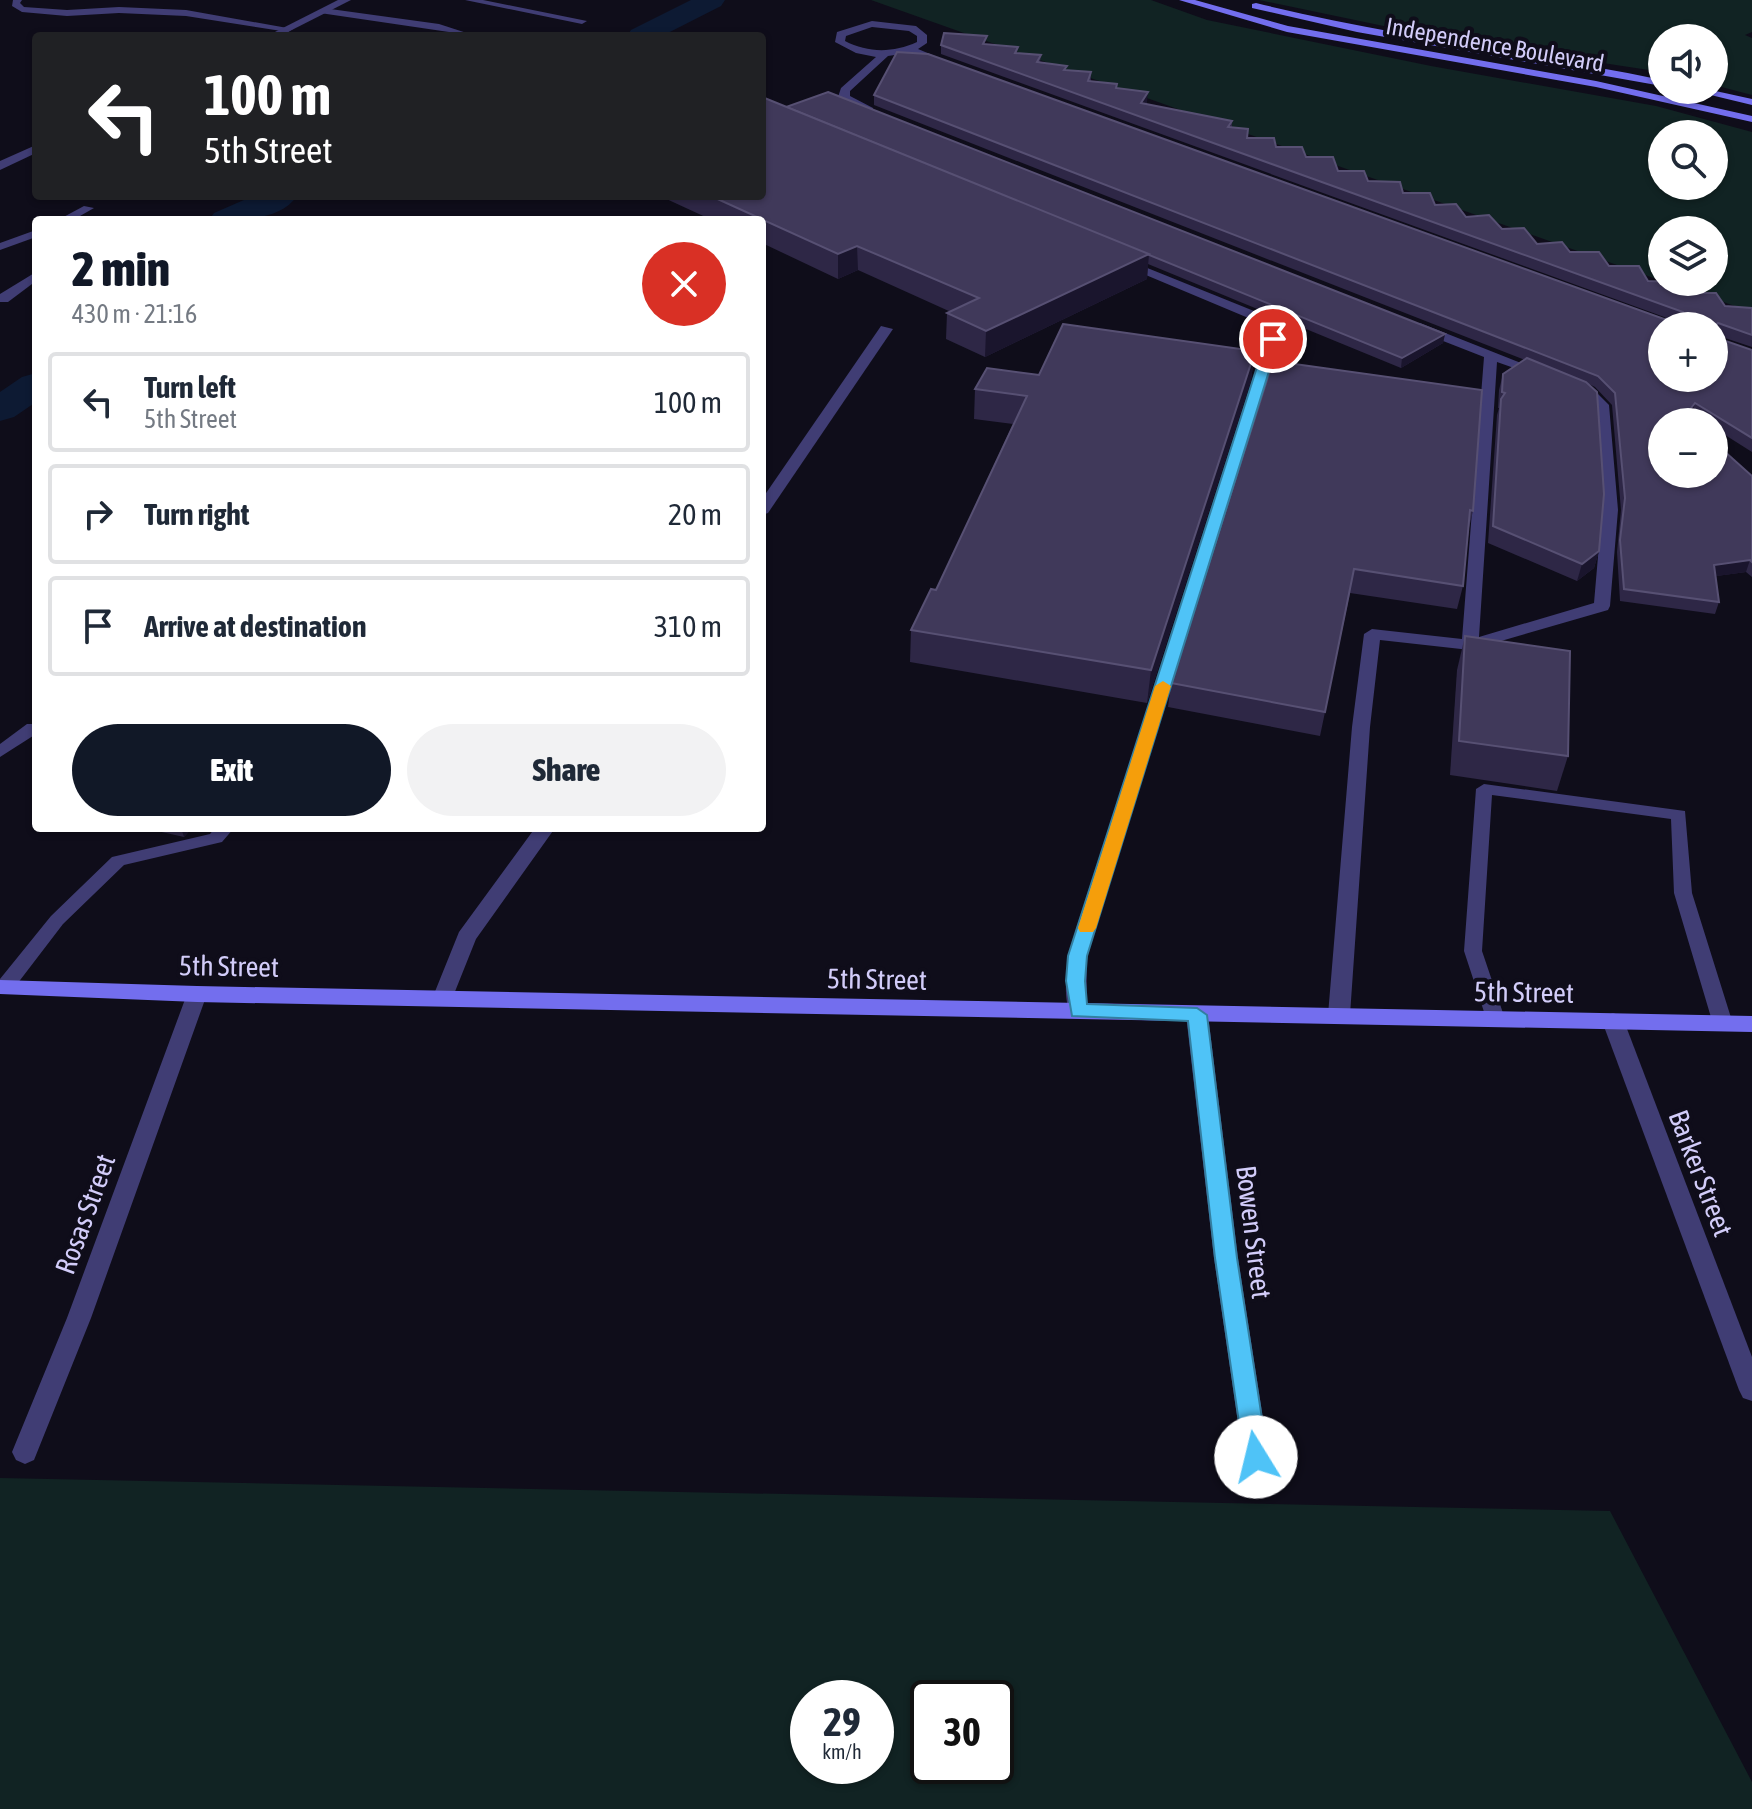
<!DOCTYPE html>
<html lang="en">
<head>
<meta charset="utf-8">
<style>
  :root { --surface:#fff; --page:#f2f2f3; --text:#1f2937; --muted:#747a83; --line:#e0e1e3; --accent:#111827 }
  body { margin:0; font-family:"Asap Condensed",sans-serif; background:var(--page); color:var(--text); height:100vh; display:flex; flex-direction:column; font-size:30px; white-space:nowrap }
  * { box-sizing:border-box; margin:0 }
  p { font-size:26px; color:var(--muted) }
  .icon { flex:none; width:44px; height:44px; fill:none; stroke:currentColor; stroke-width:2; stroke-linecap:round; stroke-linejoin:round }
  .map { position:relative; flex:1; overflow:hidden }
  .side { position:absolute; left:32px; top:216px; width:734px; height:616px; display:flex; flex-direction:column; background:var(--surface); border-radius:8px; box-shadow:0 2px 6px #0004 }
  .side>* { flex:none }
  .hud { position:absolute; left:32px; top:32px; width:734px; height:168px; border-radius:8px; box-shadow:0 2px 6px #0004; background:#202124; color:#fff; overflow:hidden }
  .fabs { position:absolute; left:1648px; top:24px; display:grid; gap:16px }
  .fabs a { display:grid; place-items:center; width:80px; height:80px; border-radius:50%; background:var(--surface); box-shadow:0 2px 6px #0004; font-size:40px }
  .speed { position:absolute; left:790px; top:1680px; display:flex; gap:16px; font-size:40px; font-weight:700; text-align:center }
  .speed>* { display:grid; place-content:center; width:104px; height:104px; border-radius:50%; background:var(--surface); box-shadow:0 2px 6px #0004; line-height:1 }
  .speed small { font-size:20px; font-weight:400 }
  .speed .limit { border:4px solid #111; border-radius:12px; background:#fff; color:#111 }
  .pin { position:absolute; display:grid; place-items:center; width:68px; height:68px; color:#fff; margin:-34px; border:4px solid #fff; border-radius:50%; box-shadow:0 2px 8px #0007 }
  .me { position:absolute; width:88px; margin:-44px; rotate:351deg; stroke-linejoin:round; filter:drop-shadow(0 0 6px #0008) }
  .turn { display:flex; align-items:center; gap:28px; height:168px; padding:0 40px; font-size:36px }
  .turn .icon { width:104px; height:104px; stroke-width:2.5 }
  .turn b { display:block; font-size:56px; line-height:68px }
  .round { display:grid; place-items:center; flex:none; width:84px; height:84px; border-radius:42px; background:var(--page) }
  .headline { display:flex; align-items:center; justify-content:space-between; height:136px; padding:0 40px }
  h1 { font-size:48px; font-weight:800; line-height:60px; color:var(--accent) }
  .primary-button { display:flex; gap:16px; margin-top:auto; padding:16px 40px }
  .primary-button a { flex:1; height:92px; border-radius:48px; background:var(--accent); color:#fff; font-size:32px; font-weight:800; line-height:92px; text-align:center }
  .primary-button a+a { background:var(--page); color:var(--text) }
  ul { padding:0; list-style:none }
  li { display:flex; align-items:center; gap:24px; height:100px; margin:0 16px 12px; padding:0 24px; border:4px solid var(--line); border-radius:8px }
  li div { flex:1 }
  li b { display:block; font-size:30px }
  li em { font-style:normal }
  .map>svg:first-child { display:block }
  .green { fill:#112323; fill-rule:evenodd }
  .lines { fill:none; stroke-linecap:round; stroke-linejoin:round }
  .river { fill:#0d1a33; fill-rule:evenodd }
  .lane { fill:#403d74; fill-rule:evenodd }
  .street { fill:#403d74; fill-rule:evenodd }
  .secondary { fill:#736eee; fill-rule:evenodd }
  .wall { fill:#2e2746 }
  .shaded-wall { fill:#1a152d }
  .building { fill:#40395a; stroke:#575073; stroke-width:2; fill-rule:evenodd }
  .route { fill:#4fc3f7; stroke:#337fa1; stroke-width:2 }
  .slow { fill:#f59e0b }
  .labels { text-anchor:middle; stroke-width:8; stroke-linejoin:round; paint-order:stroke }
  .far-street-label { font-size:24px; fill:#d2ccf9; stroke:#0f0d1a }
  .street-label { font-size:28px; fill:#d2ccf9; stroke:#0f0d1a }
</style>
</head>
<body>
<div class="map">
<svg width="1752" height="1809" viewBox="0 0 1752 1809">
  <rect width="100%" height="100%" fill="#0f0d1a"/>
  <!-- green -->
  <g class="green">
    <path d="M871,0H1151L1207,20L1431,66L1656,106L1752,132V312L1666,282H1714V230H1662V281ZM1662,134H1714V186H1662Z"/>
    <path d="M1259,0H1752V32L1745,35L1752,38V95L1714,85V38H1662V72L1446,39Z"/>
    <path d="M0,1478L1610,1511L1752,1782V1809H0ZM808,1698H876V1766H808ZM928,1698H996V1766H928Z"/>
  </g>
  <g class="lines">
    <!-- river -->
    <g class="river">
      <path d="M691,0H725L721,6L662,36H627L631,30Z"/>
      <path d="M253,196H297C279,222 237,220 209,220L214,213Z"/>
      <path d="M36,373V402L14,417L0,421V392L22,377Z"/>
    </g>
    <!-- lane -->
    <g class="lane">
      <path d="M13,0H22L20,3L24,7L67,10L119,7L186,10L293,29L288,32L186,16L119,13L67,16L22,12L12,6Z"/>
      <path d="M465,0H483L587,21L582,24Z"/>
      <path d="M323,8L439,24L476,36L320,13Z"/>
      <path d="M84,206L94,208L73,220H58Z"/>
      <path d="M36,230V237L0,250V243Z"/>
      <path d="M1122,261H1130L1254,311L1274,323L1279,339L1087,956C1086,970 1088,1007 1085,1016H1071C1063,998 1066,975 1069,956L1267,339L1264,328L1246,317L1122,265Z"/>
      <path d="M36,272V281L8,302H0V294Z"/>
      <path d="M27,724H36V734L0,757V744Z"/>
      <path d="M1484,784L1685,811L1692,893L1733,1024L1730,1029H1716L1713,1024L1674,893L1671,819L1492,795L1482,951L1505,1019L1502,1024H1488L1464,951L1476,789Z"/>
      <path d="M215,828H234L222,842L124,865L63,924L11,992L0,993V979L51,916L112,857L210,834Z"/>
    </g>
    <!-- street -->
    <g class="street">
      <path d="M338,0H351L280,36H267Z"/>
      <path d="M872,21L916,26L927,35V43L918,49L949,62L944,65L908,53L888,56L850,91V96L873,108V112L869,113L838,97L841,88L876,57L856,53L835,42L837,32ZM872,27L909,31L917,36V42C893,53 868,53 845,41L846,36Z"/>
      <path d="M36,145V153L0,170V161Z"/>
      <path d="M1420,323L1546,373L1539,377L1497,362L1479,637L1594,603L1602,510L1595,406L1572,390L1570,387L1577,383L1593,389L1609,405L1618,510L1610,606L1608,610L1470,650L1380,640L1370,727L1350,1015L1347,1020H1331L1328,1015L1352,727L1364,634L1372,629L1462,639L1484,357L1415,330V324Z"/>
      <path d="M881,326L893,329L768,513L762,515V499Z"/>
      <path d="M535,828H555L476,939L450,1004H436L432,999L459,932Z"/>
      <path d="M197,986L204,989L207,994L91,1318L34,1460L25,1464L16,1460L12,1452L67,1318L187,994L190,989Z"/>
      <path d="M1197,1007L1205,1010L1208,1015L1238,1258L1269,1457L1265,1465L1256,1469L1247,1465L1243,1457L1214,1258L1186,1015L1189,1010Z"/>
      <path d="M1613,1013L1621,1016L1624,1021L1752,1357V1401L1743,1398L1739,1390L1602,1021L1605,1016Z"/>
    </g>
    <!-- secondary -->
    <g class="secondary">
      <path d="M1179,0H1195L1288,26L1596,81L1752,116V122L1596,87L1287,32Z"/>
      <path d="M1256,3C1390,36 1527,52 1662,80V86L1357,32L1252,8V4Z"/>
      <path d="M1690,90H1711L1752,99V105Z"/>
      <path d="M0,980L197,986L1752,1016V1032L197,1002L0,994Z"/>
    </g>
  </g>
  <!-- wall -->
  <g class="wall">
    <path d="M941,45H986L1018,47L1017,53L1041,55L1040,63L1067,70L1091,72V82L1117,84V88L1147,102L1146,104L1232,121V128L1247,138L1306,157L1338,171L1403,193L1537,244L1570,252L1648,281L1725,306L1752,308V347L1716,335L1717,338L1752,350V452L1714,428V422H1704L1692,414L1688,419L1752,476V577L1746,572L1716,576L1719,602L1715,614L1620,601L1617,552L1621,510L1612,405L1595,387L1589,384L1599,551L1594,568L1577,581L1488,543L1497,415L1499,408H1498L1499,390L1503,374L1525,360L874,105V95L1664,319L1667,318L941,54Z"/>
    <path d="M786,107L1445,334L1443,343L1401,368L1148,264L1147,279L985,357L946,339L947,313L951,312L858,270L838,279L762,243V220H712L660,196H762Z"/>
    <path d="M1255,351L1251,380L1147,703L910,662L911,630L936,590L1013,424L974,419L975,389L1039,375Z"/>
    <path d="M1273,361L1473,511L1469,528L1463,586L1457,609L1350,593L1320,736L1168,707L1171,683Z"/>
    <path d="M1465,636L1568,756L1557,791L1450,775L1457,670Z"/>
    <path d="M144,828H192L184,837Z"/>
  </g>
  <!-- shaded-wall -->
  <g class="shaded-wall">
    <path d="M1148,92L1147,102L1140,112L1141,103Z"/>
    <path d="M857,246L858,270L838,279V254Z"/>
    <path d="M1149,254L1147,279L985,357L986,331Z"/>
    <path d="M1445,334L1443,343L1401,368L1402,358Z"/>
    <path d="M1255,351L1251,380L1147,703L1151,670Z"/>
    <path d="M1695,403L1692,414L1686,422L1685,416Z"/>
    <path d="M1599,551L1594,568L1577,581L1582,564Z"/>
    <path d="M1750,560L1746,572L1710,577L1714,565Z"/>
    <path d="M181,828H192L184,837Z"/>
  </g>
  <!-- building -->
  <g class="building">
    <path d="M944,33L987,36L983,44L1018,47L1015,53L1041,55L1037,62L1067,66L1064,70L1091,72L1088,81L1117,84L1116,88L1148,92L1141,103L1232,121L1228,127L1248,129L1247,138H1274L1276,147H1302L1306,157H1333L1338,171H1364L1368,181L1400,182L1403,193H1430L1435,205L1456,204L1466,217L1489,215L1502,229L1524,228L1537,244L1562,242L1570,252H1599L1609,266H1639L1648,281L1677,282L1686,293H1716L1725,306L1752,308V335L1718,323L1715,326L1717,338L1752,350V438L1695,403L1685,416L1691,422H1662V474H1714V442L1752,476V562L1750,560L1714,565L1719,602L1624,589L1620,540L1625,498L1615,393L1598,376L874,95L897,52L928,54L1664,319L1685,317L1683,312L941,45ZM1662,326H1714V378H1662Z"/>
    <path d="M828,92L1445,334L1402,358L786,107Z"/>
    <path d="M762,97L767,99L1149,254L986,331L947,313L979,298L857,246L838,254L711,196H762Z"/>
    <path d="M1063,324L1255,351L1151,670L911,630L931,589L936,590L1027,396L975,389L987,368L1039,375Z"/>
    <path d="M1527,358L1586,382L1597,392L1604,494L1599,551L1582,564L1493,526L1501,399L1505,393L1502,392L1503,374Z"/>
    <path d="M1273,361L1482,390L1473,511L1470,510L1463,586L1354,569L1325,712L1171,683Z"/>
    <path d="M1465,636L1570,651L1568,756L1459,741Z"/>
  </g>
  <!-- route -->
  <path class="route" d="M1273,335L1279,339L1087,956L1085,981L1087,1004L1197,1008L1207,1015L1237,1258L1268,1457L1265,1464L1256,1467L1248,1464L1244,1457L1215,1258L1188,1021L1072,1016L1066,981L1068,956L1266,339Z"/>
  <!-- slow -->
  <path class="slow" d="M1163,681L1171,686L1096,928L1093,932H1080L1078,928L1155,686Z"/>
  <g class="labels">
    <!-- far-street labels -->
    <g class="far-street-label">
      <text transform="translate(1495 45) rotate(10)" y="8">Independence Boulevard</text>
    </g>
    <!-- street labels -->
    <g class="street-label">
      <text transform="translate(229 966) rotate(1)" y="10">5th Street</text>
      <text transform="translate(877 979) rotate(1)" y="10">5th Street</text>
      <text transform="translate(1524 992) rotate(1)" y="10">5th Street</text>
      <text transform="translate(1701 1173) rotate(69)" y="10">Barker Street</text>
      <text transform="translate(85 1214) rotate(-70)" y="10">Rosas Street</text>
      <text transform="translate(1254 1232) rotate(83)" y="10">Bowen Street</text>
    </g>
  </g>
</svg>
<div class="fabs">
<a><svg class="icon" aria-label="sound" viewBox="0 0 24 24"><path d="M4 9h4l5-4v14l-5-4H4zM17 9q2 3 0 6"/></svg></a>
<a><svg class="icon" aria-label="search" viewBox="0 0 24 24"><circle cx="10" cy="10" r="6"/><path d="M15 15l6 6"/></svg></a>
<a><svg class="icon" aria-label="layers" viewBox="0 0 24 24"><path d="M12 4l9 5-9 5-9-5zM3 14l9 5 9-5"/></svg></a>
<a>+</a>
<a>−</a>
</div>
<div class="speed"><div>29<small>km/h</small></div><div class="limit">30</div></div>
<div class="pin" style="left:1273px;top:339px;background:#d93025"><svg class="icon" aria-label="arrive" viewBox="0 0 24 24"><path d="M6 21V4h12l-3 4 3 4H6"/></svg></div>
<svg class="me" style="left:1256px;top:1457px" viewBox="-20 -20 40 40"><circle r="19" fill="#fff"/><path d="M0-13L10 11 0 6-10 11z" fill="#4fc3f7"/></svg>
<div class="hud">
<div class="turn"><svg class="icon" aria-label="left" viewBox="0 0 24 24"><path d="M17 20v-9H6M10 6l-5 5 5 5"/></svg><div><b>100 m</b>5th Street</div></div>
</div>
<section class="side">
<div class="headline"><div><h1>2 min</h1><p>430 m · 21:16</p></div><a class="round" style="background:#d93025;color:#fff"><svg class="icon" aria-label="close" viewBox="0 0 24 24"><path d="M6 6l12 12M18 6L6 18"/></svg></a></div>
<ul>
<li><svg class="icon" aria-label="left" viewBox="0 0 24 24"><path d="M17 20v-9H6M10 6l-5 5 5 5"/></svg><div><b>Turn left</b><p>5th Street</p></div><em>100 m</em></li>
<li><svg class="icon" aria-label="right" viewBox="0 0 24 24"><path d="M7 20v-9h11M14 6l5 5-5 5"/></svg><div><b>Turn right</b></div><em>20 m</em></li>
<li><svg class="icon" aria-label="arrive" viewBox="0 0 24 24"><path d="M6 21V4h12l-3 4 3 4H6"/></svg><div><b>Arrive at destination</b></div><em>310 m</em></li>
</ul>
<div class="primary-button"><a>Exit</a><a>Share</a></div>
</section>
</div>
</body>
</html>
